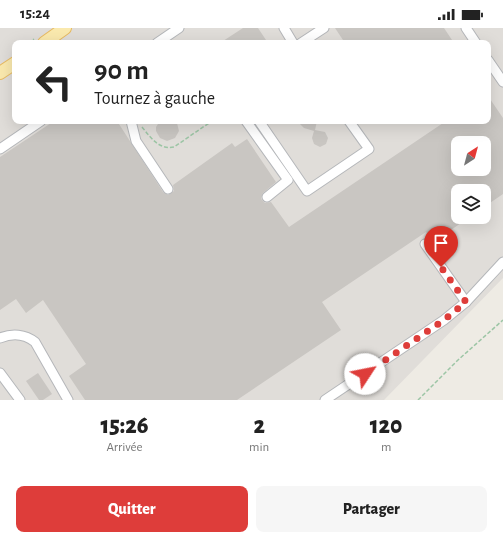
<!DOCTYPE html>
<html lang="fr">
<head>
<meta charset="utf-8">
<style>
  :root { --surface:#fff; --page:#f6f6f6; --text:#222; --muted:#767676; --accent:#de3d3a }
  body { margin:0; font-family:"Alegreya Sans",sans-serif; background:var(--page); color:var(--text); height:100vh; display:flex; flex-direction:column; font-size:15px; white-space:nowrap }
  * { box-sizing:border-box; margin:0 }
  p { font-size:13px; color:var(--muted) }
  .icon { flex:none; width:22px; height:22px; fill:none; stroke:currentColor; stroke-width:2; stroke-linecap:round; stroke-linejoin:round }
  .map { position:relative; height:372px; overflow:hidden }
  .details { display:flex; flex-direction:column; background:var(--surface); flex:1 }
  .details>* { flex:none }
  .top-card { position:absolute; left:12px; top:12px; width:479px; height:84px; border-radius:8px; box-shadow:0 4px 16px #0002; background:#fff; color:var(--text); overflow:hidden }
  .needle { width:26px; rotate:36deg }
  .buttons { position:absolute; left:451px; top:108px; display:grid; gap:8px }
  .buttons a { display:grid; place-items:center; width:40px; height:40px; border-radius:8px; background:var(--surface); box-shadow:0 4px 16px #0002; font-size:20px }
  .pin { position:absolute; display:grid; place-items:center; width:34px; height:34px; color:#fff; margin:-41px -17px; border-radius:50% 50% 50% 0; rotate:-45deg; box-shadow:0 0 4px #0007 }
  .pin .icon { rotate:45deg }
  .me { position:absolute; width:44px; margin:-22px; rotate:56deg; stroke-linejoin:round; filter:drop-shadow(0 0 3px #0008) }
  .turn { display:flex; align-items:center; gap:14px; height:84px; padding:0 16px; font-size:18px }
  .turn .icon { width:52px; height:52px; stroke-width:2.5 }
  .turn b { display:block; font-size:28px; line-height:34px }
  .eta { display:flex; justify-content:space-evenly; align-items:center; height:68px; text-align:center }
  .eta b { font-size:24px; font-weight:800; line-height:28px }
  .primary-button { display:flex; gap:8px; margin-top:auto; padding:8px 16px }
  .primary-button a { flex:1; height:46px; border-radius:8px; background:var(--accent); color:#fff; font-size:16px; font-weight:800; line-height:46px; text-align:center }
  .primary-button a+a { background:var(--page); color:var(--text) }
  .status { display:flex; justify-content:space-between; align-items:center; height:28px; padding:0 20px; background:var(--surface); direction:ltr }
  .status svg { height:11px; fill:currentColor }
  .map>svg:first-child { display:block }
  .industrial { fill:#e0ddd9; fill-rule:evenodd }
  .building { fill:#c9c6c2; fill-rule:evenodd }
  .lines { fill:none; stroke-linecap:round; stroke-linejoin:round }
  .minor-casing { stroke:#b5b7ba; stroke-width:11 }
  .major-casing { stroke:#e8bb63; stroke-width:14 }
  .path { stroke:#9cc5a5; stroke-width:1.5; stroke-dasharray:4 2; stroke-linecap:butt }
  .minor { stroke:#fff; stroke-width:9 }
  .major { stroke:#fae9ae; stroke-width:12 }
  .route { stroke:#de3d3a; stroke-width:7; stroke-dasharray:0 12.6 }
</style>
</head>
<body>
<div class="status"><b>15:24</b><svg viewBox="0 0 49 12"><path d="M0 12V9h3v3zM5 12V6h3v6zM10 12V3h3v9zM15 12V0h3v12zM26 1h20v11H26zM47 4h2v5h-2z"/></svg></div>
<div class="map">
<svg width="503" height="372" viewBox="0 0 503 372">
  <rect width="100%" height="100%" fill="#eeebe4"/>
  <!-- industrial -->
  <path class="industrial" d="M0,0H503V250L384,372H0ZM15,15H488V93H15ZM458,115H484V141H458ZM458,163H484V189H458Z"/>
  <!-- building -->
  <g class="building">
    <path d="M243,0H258L268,15H220Z"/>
    <path d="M335,0H444L454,15H345Z"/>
    <path d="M488,68L503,90V166L484,179V163H458V189H470L433,214L426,204L322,274L341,302L237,372H85L69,348L86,336L43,272L26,285L16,271L0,282V129L54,93H117L163,164L168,167L174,163L173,157L232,115L235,119L247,111L276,154L263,165L261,170L262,172L265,175L271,174L289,199L446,93H488ZM458,115H484V141H458Z"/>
    <path d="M160,93H175L177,95L179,103L175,110L167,113L160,110L156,103V99Z"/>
    <path d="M297,93H317L315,102L325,104L328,110L326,116L320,119L314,116L312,110L314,103L304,100Z"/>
    <path d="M38,345L52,366L43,372H39L26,353Z"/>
  </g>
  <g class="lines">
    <!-- minor casing -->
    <g class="minor-casing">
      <g id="minor">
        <path d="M284,0L293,15"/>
        <path d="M466,0L476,15"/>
        <path d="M157,15L179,0"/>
        <path d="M301,15L324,0"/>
        <path d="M488,32L503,54"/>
        <path d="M131,93L136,113L168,161"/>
        <path d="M246,93L288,152L267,169"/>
        <path d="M259,93L307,163L369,121L349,93"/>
        <path d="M0,121L41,93"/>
        <path d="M425,216L466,274"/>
        <path d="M0,310C12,305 25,306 35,314L68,372"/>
        <path d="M0,345L20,372"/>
        <path d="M325,372L444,292L466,274L503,234"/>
      </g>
    </g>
    <!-- major casing -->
    <g class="major-casing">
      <g id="major">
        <path d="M44,15L65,0"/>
        <path d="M0,45L15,35"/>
      </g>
    </g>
    <!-- path -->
    <g class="path">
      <path d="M28,15L34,11"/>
      <path d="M142,99C151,110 159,122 174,119L212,93"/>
      <path d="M418,372L458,332L503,292"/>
    </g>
    <!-- minor -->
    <use href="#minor" class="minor"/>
    <!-- major -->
    <use href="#major" class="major"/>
  </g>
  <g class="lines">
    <!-- route -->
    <path class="route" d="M365,346L444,292L466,274L441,239"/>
  </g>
</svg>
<div class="buttons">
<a><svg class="needle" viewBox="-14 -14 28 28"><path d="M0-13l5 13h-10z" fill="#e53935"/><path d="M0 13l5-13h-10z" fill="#767676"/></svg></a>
<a><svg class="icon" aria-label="layers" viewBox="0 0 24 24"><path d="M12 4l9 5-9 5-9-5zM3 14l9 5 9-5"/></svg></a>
</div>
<div class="pin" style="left:441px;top:239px;background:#d93025"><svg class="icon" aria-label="arrive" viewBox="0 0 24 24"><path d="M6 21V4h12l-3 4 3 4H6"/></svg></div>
<svg class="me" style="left:365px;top:346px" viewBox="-20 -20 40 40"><circle r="19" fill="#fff"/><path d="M0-13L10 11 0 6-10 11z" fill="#de3d3a"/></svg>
<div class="top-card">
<div class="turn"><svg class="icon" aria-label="left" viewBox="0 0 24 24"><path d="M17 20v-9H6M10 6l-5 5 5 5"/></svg><div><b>90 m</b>Tournez à gauche</div></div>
</div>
</div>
<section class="details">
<div class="eta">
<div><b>15:26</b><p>Arrivée</p></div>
<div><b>2</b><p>min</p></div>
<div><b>120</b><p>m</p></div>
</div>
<div class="primary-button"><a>Quitter</a><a>Partager</a></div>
</section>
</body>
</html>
